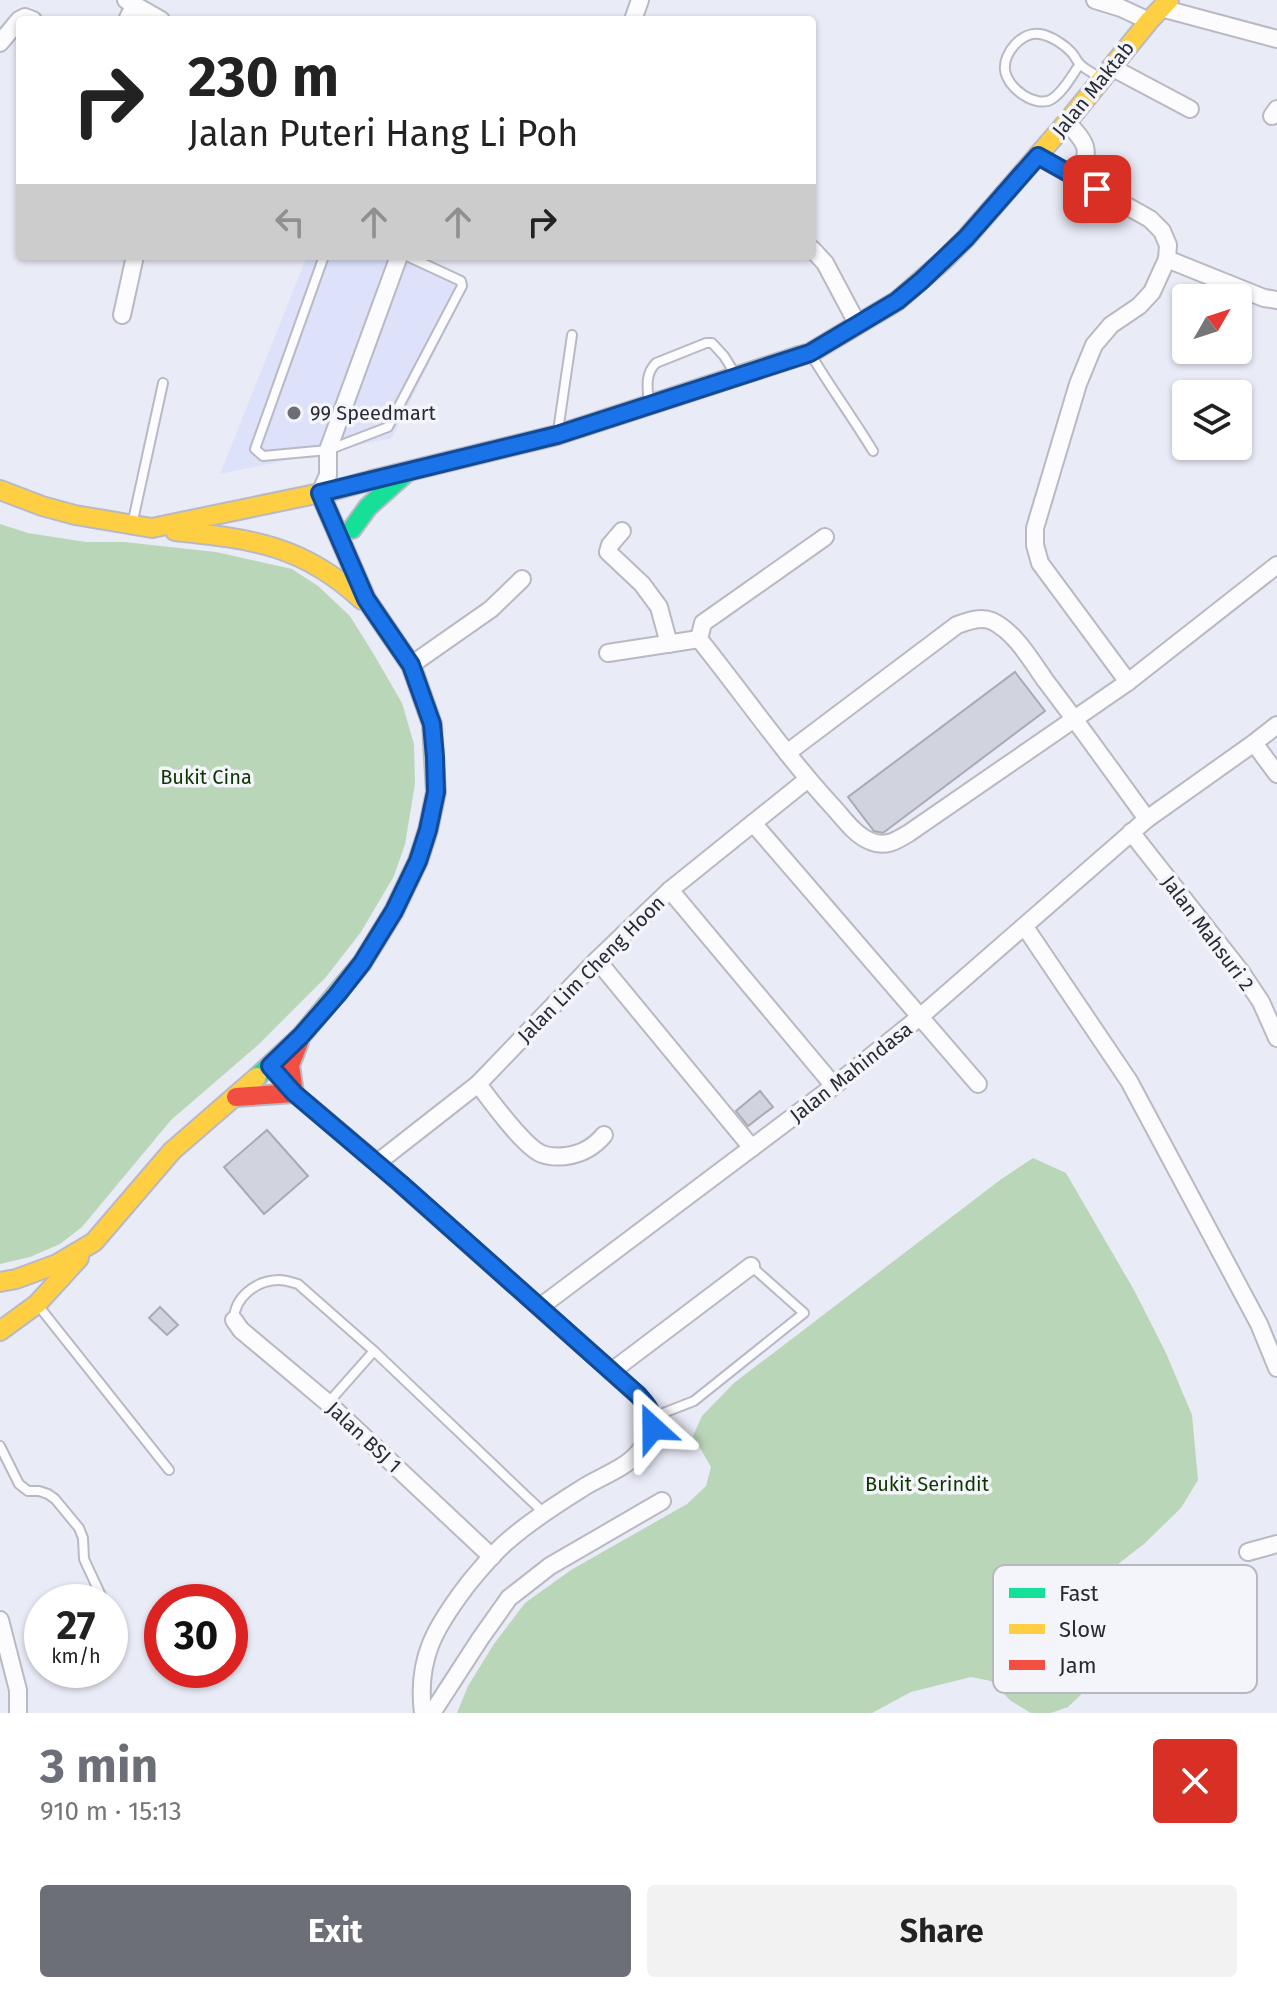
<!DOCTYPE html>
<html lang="en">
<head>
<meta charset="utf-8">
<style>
  :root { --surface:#fff; --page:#f2f2f2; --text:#222; --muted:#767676; --accent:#6c6e78 }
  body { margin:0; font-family:"Fira Sans",sans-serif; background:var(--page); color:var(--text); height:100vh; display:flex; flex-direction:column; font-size:30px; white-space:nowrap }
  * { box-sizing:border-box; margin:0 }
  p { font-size:26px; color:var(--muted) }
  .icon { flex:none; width:44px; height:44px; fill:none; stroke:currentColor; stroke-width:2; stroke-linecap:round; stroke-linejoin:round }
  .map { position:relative; height:1713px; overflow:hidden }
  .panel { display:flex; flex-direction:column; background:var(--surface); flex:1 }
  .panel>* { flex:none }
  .guide { position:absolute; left:16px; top:16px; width:800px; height:244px; border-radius:8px; box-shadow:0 2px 6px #0004; background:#fff; color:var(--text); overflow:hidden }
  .needle { width:52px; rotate:51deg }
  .fabs { position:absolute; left:1172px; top:284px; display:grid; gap:16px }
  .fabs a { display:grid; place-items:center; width:80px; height:80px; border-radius:8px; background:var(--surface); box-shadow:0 2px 6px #0004; font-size:40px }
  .speed { position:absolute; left:24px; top:1584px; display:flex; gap:16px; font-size:40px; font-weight:700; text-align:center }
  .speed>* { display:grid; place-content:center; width:104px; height:104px; border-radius:50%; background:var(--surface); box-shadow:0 2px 6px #0004; line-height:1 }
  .speed small { font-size:20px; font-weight:400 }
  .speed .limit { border:12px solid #d22; background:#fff; color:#111 }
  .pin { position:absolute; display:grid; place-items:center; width:68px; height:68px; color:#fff; margin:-34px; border-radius:16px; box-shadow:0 4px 12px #0006 }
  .me { position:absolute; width:88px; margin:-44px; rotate:336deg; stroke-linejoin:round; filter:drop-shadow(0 0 6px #0008) }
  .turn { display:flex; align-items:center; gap:28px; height:168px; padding:0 40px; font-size:36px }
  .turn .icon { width:104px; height:104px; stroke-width:2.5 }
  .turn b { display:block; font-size:56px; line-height:68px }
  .lanes { display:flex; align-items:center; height:76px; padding:0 40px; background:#0003; justify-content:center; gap:40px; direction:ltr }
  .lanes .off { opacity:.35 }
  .round { display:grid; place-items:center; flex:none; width:84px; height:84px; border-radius:8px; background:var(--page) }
  .overview { display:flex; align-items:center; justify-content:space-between; height:136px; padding:0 40px }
  h1 { font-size:48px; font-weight:700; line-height:60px; color:var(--accent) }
  .action { display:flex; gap:16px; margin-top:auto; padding:16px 40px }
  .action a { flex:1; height:92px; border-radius:8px; background:var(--accent); color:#fff; font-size:32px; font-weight:700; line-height:92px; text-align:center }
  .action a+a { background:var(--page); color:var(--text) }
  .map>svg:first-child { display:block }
  .built { fill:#dde2fa }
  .green { fill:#bad6b8 }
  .building { fill:#d1d3de; stroke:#a9aab4; stroke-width:2 }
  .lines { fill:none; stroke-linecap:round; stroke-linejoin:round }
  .lane-casing { stroke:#b8b9c3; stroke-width:12 }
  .street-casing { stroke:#b8b9c3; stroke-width:20 }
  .fast-casing { stroke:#b8b9c3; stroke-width:22 }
  .slow-casing { stroke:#b8b9c3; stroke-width:22 }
  .jam-casing { stroke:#b8b9c3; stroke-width:22 }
  .lane { stroke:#fcfcfe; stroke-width:8 }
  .street { stroke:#fcfcfe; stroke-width:16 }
  .fast { stroke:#16e098; stroke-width:18 }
  .slow { stroke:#ffcf43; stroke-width:18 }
  .jam { stroke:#f24e42; stroke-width:18 }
  .route-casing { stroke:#114b97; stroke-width:20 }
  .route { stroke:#1a73e8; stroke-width:14 }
  .poi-dot { fill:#6c6e78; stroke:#f4f5fb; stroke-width:3 }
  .labels { text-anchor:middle; stroke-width:7; stroke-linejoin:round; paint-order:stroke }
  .street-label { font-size:20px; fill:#282a34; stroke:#f4f5fb }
  .poi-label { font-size:20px; fill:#282a34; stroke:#f4f5fb; text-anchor:start }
  .park-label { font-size:20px; fill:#0e3501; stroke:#f4f5fb }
  .key { fill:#f4f5fb; stroke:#b7b8bf; stroke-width:2 }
  .key-label { font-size:22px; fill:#282a34 }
</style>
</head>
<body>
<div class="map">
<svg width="1277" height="1713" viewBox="0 0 1277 1713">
  <rect width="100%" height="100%" fill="#e9ebf7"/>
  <!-- built -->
  <path class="built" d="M307,256H423L469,283L392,438L220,474Z"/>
  <!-- green -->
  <g class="green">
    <path d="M0,524L28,533L86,542H124L216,552L292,569L318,586L350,616L373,653L402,703L414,744L415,784L405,844L394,876L361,932L326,977L258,1045L171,1120L82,1227L60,1244L30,1257L0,1264Z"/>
    <path d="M1033,1158L1066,1173L1134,1290L1166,1353L1192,1415L1198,1480L1181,1508L1144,1544L1105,1574L1094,1607L1105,1658L1091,1685L1068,1707L1051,1713H1031L1011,1701L991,1681L971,1677L911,1692L872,1713H457L468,1686L494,1644L525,1603L571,1570L687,1504L706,1486L711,1467L693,1436L702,1416L734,1383L1000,1180Z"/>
  </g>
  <!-- building -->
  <g class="building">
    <path d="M1015,672L1045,711L883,833L874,831L848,797Z"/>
    <path d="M760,1091L773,1107L748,1126L736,1111Z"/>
    <path d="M267,1130L308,1176L264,1214L224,1167Z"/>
    <path d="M160,1307L178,1325L167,1335L149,1318Z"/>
  </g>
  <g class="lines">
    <!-- lane casing -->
    <g class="lane-casing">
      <g id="lane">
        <path d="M1080,64C1072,75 1064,91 1052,99C1036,109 1007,88 1005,70C1003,53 1022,31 1040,34C1051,36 1064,44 1072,53C1075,56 1076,60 1079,63C1084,69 1093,73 1099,77"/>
        <path d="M324,256L255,449L263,456L328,450L388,427L462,286L461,281L407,256"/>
        <path d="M810,353C830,387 853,418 873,451"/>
        <path d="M649,405C648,389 644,375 656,363L706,343H712L724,356L737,377"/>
        <path d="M558,431L572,335"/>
        <path d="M132,525L163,383"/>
        <path d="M37,1304L169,1470"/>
        <path d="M234,1320C234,1297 257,1280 279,1280C285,1280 291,1282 298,1284L374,1351L544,1513"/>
        <path d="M328,1403L374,1351"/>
        <path d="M653,1417L694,1401L804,1313L751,1266"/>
        <path d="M0,1446L19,1484L28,1491H39L48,1494L55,1499L79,1528L83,1538L84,1559L104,1602"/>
        <path d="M110,1616L111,1617"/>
      </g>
    </g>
    <!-- street casing -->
    <g class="street-casing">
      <g id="street">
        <path d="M126,0L161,20"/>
        <path d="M1095,0L1121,8L1149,21"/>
        <path d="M1161,8L1277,39"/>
        <path d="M127,20L135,4"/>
        <path d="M633,20L640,0"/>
        <path d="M0,43L19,20L25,17L33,20"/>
        <path d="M1111,67L1190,109"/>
        <path d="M1272,116L1277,109"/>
        <path d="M1067,122C1088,145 1091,149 1078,178"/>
        <path d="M1038,156L1150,219L1162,231L1168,245L1167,259L1152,292L1139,306L1111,325L1094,345L1078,384L1035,528V545L1040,563L1128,682"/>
        <path d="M812,249L825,263L858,325"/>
        <path d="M1167,259L1264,298L1277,300"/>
        <path d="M122,315L135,256"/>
        <path d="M320,493L328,475V450L399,256"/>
        <path d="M622,531L610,545L608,552L642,584L659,607L669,644"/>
        <path d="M825,537L703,623L699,639C744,695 785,755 834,808C844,819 855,835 870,841C885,848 896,841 909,833L1128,682L1277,565"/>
        <path d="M608,653L699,639"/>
        <path d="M411,665L491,609L522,579"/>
        <path d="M1254,743L1277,774"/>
        <path d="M787,753L957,625C968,621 981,616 992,621C1015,632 1031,660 1045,680C1080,726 1113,772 1147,819"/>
        <path d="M753,823L978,1084"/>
        <path d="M1131,832L1241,972L1261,1002L1277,1038"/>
        <path d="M670,890L834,1086"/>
        <path d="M1025,927L1129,1081L1259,1324L1277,1368"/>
        <path d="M597,960L752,1148"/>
        <path d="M270,1066L294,1093L377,1163L638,1395C656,1416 658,1432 638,1453C623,1470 599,1477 581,1489C557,1504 532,1520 510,1539C495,1551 481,1568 468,1584C436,1626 416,1658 423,1713"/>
        <path d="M478,1084C491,1101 524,1147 542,1154C550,1157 558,1157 566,1156C582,1154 594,1147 604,1135"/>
        <path d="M377,1163L478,1084L597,960L670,890L808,779"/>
        <path d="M540,1307L834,1086L921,1016L1147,819L1254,743L1277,725"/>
        <path d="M234,1320L241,1330L328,1403L492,1557"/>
        <path d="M612,1371L751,1266"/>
        <path d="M1248,1552L1277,1544"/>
        <path d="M0,1620L18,1690V1713"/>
        <path d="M432,1713L480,1639L509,1598L550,1566L662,1501"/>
      </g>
    </g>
    <!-- fast casing -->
    <g class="fast-casing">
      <g id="fast">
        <path d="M352,529L368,507L406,473"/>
        <path d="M257,1077L301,1036L362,963L394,911L418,861L428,830L436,792L432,724L411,665L366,599L320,493"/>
      </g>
    </g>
    <!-- slow casing -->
    <g class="slow-casing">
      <g id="slow">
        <path d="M799,356L810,353L897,301L943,261L966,238L1067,122L1149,21L1169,0"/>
        <path d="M0,490L42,506L75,515L152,528L335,490L372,480"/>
        <path d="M175,531C252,539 303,545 362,600"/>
        <path d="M0,1282L16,1279L57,1264L94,1242L172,1151L257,1077"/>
        <path d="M0,1331L37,1304L79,1258"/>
      </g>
    </g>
    <!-- jam casing -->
    <g class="jam-casing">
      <g id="jam">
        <path d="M372,480L557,435L799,356"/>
        <path d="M236,1097L294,1093L290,1065L299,1042"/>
      </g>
    </g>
    <!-- lane -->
    <use href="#lane" class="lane"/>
    <!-- street -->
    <use href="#street" class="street"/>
    <!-- fast -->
    <use href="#fast" class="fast"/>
    <!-- slow -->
    <use href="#slow" class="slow"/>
    <!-- jam -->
    <use href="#jam" class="jam"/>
  </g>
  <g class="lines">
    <!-- route casing -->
    <g class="route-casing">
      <path id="route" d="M653,1428C653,1412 648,1406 638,1395L400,1183L294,1093L270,1066L301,1036L337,995L362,963L394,911L418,861L428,830L436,792L435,757L432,724L411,665L366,599L320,493L557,435L810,353L897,301L921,281L966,238L1038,156L1097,189"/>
    </g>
    <!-- route -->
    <use href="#route" class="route"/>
  </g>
  <!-- markers -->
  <circle class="poi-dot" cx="294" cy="413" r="8"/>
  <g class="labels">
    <!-- street labels -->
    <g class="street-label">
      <text transform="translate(1093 89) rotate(-51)" y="7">Jalan Maktab</text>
      <text transform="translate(1208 933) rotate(53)" y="7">Jalan Mahsuri 2</text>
      <text transform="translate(591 969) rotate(-45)" y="7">Jalan Lim Cheng Hoon</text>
      <text transform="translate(851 1072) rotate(-38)" y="7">Jalan Mahindasa</text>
      <text transform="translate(364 1437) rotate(43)" y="7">Jalan BSJ 1</text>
    </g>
    <!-- poi labels -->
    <g class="poi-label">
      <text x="310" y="420">99 Speedmart</text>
    </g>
    <!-- park labels -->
    <g class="park-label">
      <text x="206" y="784">Bukit Cina</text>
      <text x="927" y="1491">Bukit Serindit</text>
    </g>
  </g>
  <!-- legend -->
  <rect x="993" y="1565" width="264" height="128" rx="12" class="key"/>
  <rect x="1009" y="1588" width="36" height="10" fill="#16e098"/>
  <rect x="1009" y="1624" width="36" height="10" fill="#ffcf43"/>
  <rect x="1009" y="1660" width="36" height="10" fill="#f24e42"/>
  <g class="key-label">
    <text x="1059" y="1601">Fast</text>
    <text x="1059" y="1637">Slow</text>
    <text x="1059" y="1673">Jam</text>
  </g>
</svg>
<div class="fabs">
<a><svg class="needle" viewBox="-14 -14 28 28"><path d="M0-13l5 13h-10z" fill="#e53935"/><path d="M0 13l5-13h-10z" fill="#767676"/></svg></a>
<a><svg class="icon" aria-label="layers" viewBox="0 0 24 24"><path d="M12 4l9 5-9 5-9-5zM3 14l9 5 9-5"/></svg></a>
</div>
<div class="speed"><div>27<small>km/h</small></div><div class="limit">30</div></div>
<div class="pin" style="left:1097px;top:189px;background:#d93025"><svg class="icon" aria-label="arrive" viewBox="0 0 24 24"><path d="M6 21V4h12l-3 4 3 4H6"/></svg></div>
<svg class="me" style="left:653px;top:1428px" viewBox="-20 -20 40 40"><path d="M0-17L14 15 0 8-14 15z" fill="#1a73e8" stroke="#fff" stroke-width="4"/></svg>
<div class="guide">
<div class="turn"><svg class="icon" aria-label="right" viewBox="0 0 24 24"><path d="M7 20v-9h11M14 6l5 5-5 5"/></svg><div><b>230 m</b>Jalan Puteri Hang Li Poh</div></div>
<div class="lanes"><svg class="icon off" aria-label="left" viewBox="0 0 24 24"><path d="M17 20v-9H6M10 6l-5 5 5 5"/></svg><svg class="icon off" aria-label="ahead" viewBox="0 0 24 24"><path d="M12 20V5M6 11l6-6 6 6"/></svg><svg class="icon off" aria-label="ahead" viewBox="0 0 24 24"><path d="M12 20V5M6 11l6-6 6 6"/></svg><svg class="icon" aria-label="right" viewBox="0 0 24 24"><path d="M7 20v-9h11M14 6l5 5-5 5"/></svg></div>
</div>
</div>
<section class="panel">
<div class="overview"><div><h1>3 min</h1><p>910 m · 15:13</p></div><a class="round" style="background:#d93025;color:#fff"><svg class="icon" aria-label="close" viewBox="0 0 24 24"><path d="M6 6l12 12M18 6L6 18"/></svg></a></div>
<div class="action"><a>Exit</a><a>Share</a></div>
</section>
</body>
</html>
